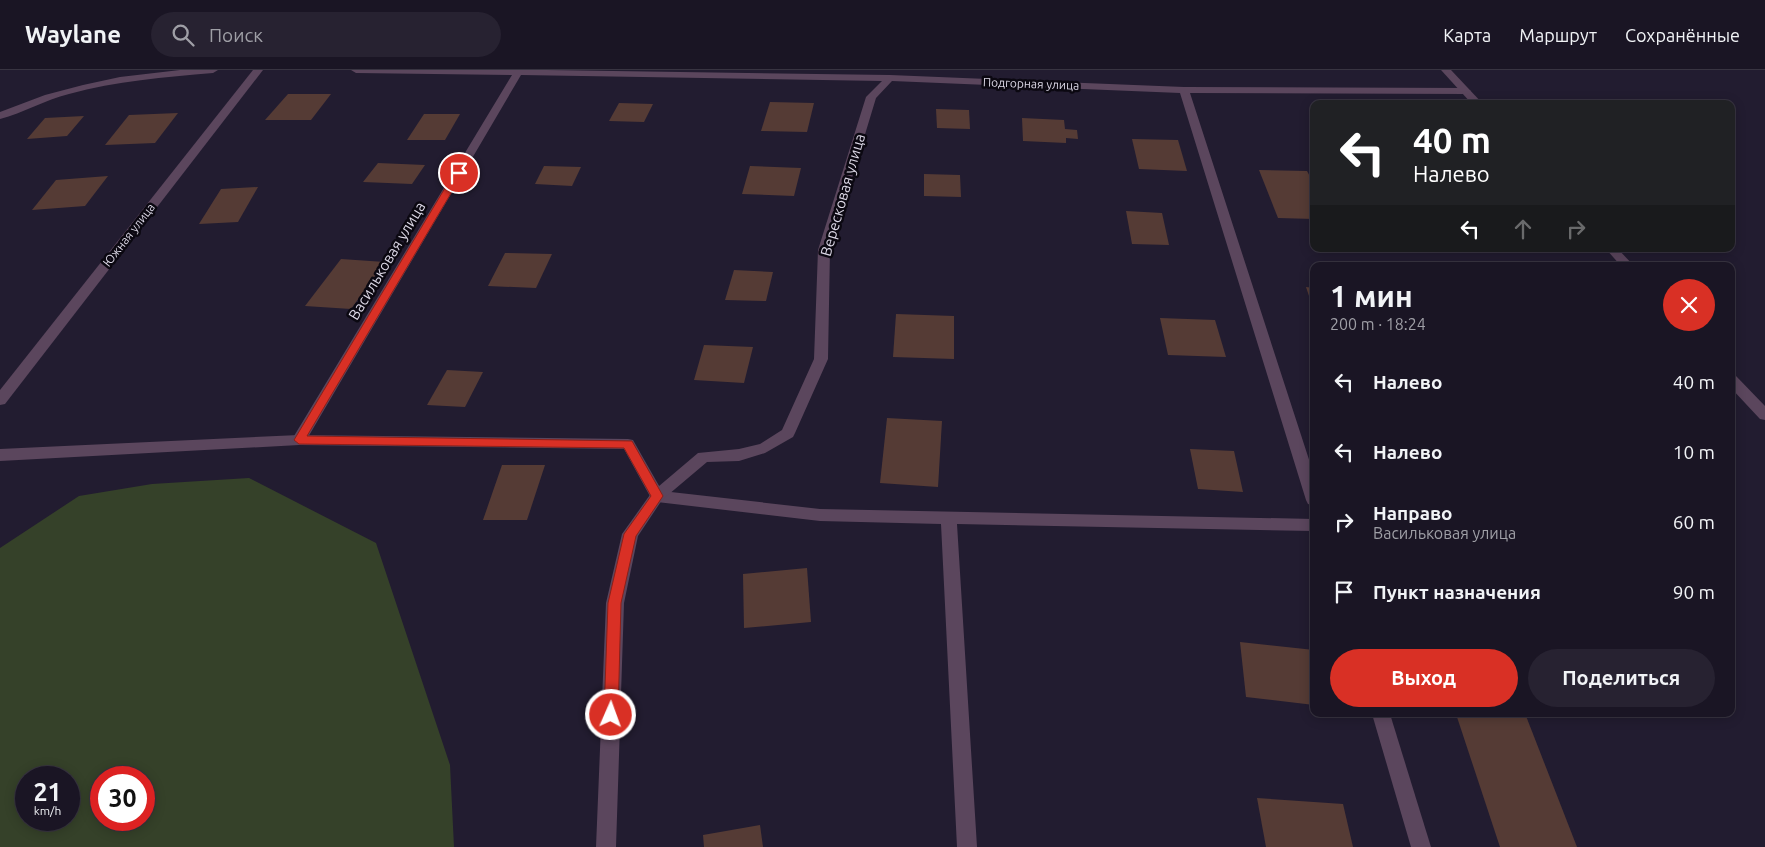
<!DOCTYPE html>
<html lang="ru">
<head>
<meta charset="utf-8">
<style>
  :root { --surface:#1a1524; --page:#272231; --text:#f1f3f6; --muted:#9f9fa6; --line:#383441; --accent:#d93025 }
  body { margin:0; font-family:Ubuntu,sans-serif; background:var(--page); color:var(--text); height:100vh; display:flex; flex-direction:column; font-size:19px; white-space:nowrap }
  * { box-sizing:border-box; margin:0 }
  p { font-size:16px; color:var(--muted) }
  .icon { flex:none; width:28px; height:28px; fill:none; stroke:currentColor; stroke-width:2; stroke-linecap:round; stroke-linejoin:round }
  .map { position:relative; flex:1; overflow:hidden }
  .drawer { position:absolute; left:1310px; top:192px; width:425px; height:455px; display:flex; flex-direction:column; background:var(--surface); border-radius:10px; box-shadow:0 2px 12px #0003,0 0 0 1px var(--line) }
  .drawer>* { flex:none }
  .hud { position:absolute; left:1310px; top:30px; width:425px; height:152px; border-radius:10px; box-shadow:0 2px 12px #0003,0 0 0 1px var(--line); background:#202124; color:#fff; overflow:hidden }
  .speed { position:absolute; left:15px; top:696px; display:flex; gap:10px; font-size:25px; font-weight:700; text-align:center }
  .speed>* { display:grid; place-content:center; width:65px; height:65px; border-radius:50%; background:var(--surface); box-shadow:0 2px 12px #0003,0 0 0 1px var(--line); line-height:1 }
  .speed small { font-size:12px; font-weight:400 }
  .speed .limit { border:8px solid #d22; background:#fff; color:#111 }
  .pin { position:absolute; display:grid; place-items:center; width:42px; height:42px; color:#fff; margin:-21px; border:2px solid #fff; border-radius:50%; box-shadow:0 1px 5px #0007 }
  .me { position:absolute; width:55px; margin:-28px; rotate:2deg; stroke-linejoin:round; filter:drop-shadow(0 0 4px #0008) }
  .turn { display:flex; align-items:center; gap:18px; height:105px; padding:0 20px; font-size:22px }
  .turn .icon { width:65px; height:65px; stroke-width:2.5 }
  .turn b { display:block; font-size:35px; line-height:42px }
  .lanes { display:flex; align-items:center; height:48px; padding:0 20px; background:#0003; justify-content:center; gap:25px; direction:ltr }
  .lanes .off { opacity:.35 }
  .round { display:grid; place-items:center; flex:none; width:52px; height:52px; border-radius:26px; background:var(--page) }
  .overview { display:flex; align-items:center; justify-content:space-between; height:85px; padding:0 20px }
  h1 { font-size:30px; font-weight:700; line-height:38px }
  .button { display:flex; gap:10px; margin-top:auto; padding:10px 20px }
  .button a { flex:1; height:58px; border-radius:30px; background:var(--accent); color:#fff; font-size:20px; font-weight:700; line-height:58px; text-align:center }
  .button a+a { background:var(--page); color:var(--text) }
  ul { padding:0; list-style:none }
  li { display:flex; align-items:center; gap:15px; height:70px; padding:0 20px }
  li div { flex:1 }
  li b { display:block; font-size:19px }
  li em { font-style:normal }
  header { display:flex; align-items:center; gap:30px; box-sizing:border-box; height:70px; padding:0 25px; background:var(--surface); border-bottom:1px solid var(--line) }
  header strong { font-size:24px }
  nav { display:flex; gap:28px; margin-inline-start:auto; font-size:18px }
  .search { width:350px; height:45px; background:var(--page); display:flex; align-items:center; gap:12px; box-sizing:border-box; padding:0 18px; border-radius:28px; color:var(--muted); font-size:19px }
  .map>svg:first-child { display:block }
  .green { fill:#354129; fill-rule:evenodd }
  .building { fill:#553b35 }
  .lines { fill:none; stroke-linecap:round; stroke-linejoin:round }
  .service { fill:#5b465d; fill-rule:evenodd }
  .minor { fill:#5b465d; fill-rule:evenodd }
  .tertiary { fill:#5b465d; fill-rule:evenodd }
  .route { fill:#d93025; stroke:#8d1f18 }
  .labels { text-anchor:middle; stroke-width:5; stroke-linejoin:round; paint-order:stroke }
  .far-street-label { font-size:12px; fill:#dcd8e6; stroke:#0b0811 }
  .street-label { font-size:15px; fill:#dcd8e6; stroke:#0b0811 }
</style>
</head>
<body>
<header>
<strong>Waylane</strong>
<div class="search"><svg class="icon" aria-label="search" viewBox="0 0 24 24"><circle cx="10" cy="10" r="6"/><path d="M15 15l6 6"/></svg>Поиск</div>
<nav><a>Карта</a><a>Маршрут</a><a>Сохранённые</a></nav>
</header>
<div class="map">
<svg width="1765" height="777" viewBox="0 0 1765 777">
  <rect width="100%" height="100%" fill="#221c30"/>
  <!-- green -->
  <path class="green" d="M249,408L376,473L450,695L454,777H0V478L79,426L152,414ZM26,708H69V750H26ZM101,708H144V750H101Z"/>
  <!-- building -->
  <g class="building">
    <path d="M288,24H331L311,50H265Z"/>
    <path d="M770,32L814,33L807,62L761,61Z"/>
    <path d="M619,33L653,34L644,52L609,51Z"/>
    <path d="M936,39L969,40L970,59L937,58Z"/>
    <path d="M178,43L155,73L105,75L129,45Z"/>
    <path d="M424,44H460L445,70H407Z"/>
    <path d="M84,46L67,66L27,69L45,48Z"/>
    <path d="M1022,48L1064,50L1065,59L1077,60L1078,69L1066,68V73L1023,71Z"/>
    <path d="M1132,69L1178,70L1187,101L1139,99Z"/>
    <path d="M378,93L425,95L412,114L363,112Z"/>
    <path d="M544,96L581,97L572,116L535,114Z"/>
    <path d="M750,96L801,98L794,126L742,124Z"/>
    <path d="M1259,100L1307,101L1314,114V149L1278,148Z"/>
    <path d="M924,104L960,105L961,127L924,126Z"/>
    <path d="M108,106L85,136L32,140L56,110Z"/>
    <path d="M258,117L238,152L199,154L221,119Z"/>
    <path d="M1126,141L1162,143L1169,175L1132,174Z"/>
    <path d="M505,183L552,184L536,218L488,216Z"/>
    <path d="M341,189L385,192L351,239L305,236Z"/>
    <path d="M734,200L773,202L766,231L725,230Z"/>
    <path d="M1306,217L1314,218V238H1313Z"/>
    <path d="M896,244L954,246V289L893,287Z"/>
    <path d="M1160,248L1215,250L1226,287L1168,285Z"/>
    <path d="M704,275L753,277L744,313L694,310Z"/>
    <path d="M447,300L483,302L465,337L427,335Z"/>
    <path d="M887,348L942,351L938,417L880,413Z"/>
    <path d="M1190,379L1234,381L1243,422L1198,419Z"/>
    <path d="M502,395H545L527,450H483Z"/>
    <path d="M807,498L811,552L744,558L743,504Z"/>
    <path d="M1240,572L1314,580V635L1246,627Z"/>
    <path d="M1456,644L1526,646L1577,777H1500Z"/>
    <path d="M1257,728L1343,734L1353,777H1266Z"/>
    <path d="M760,755L763,777H704L703,765Z"/>
  </g>
  <g class="lines">
    <!-- service -->
    <path class="service" d="M299,365L628,369L633,370L662,421L820,439L1314,449V461L957,454L977,777H957L941,454L820,451L657,432L652,430L624,379L299,375L0,391V379Z"/>
    <!-- minor -->
    <g class="minor">
      <path d="M180,0H218L213,3C165,7 116,11 69,24C45,30 23,43 0,49V42L45,25L83,15L120,7Z"/>
      <path d="M253,0H263L5,334L0,335V320Z"/>
      <path d="M351,0H547L890,5L1184,17L1466,18L1471,21L1466,24L1190,23L1314,405V436L1308,434L1306,430L1180,23L892,11L876,28L830,180L828,289L795,363L793,367L765,383L739,391L707,392L662,430L638,466L624,533L616,777H596L606,533L622,464L652,422L698,383L739,379L760,374L782,360L814,289L818,180L866,27L882,11L521,5L304,374L299,375L294,374L292,370L294,366L512,5L356,3Z"/>
      <path d="M1372,644H1390L1431,777H1411Z"/>
    </g>
    <!-- tertiary -->
    <g class="tertiary">
      <path d="M1441,0H1451L1483,34H1472Z"/>
      <path d="M1606,179H1618L1634,196H1621Z"/>
      <path d="M1731,304L1736,306L1765,336V350L1760,349L1731,318Z"/>
    </g>
  </g>
  <!-- route -->
  <path class="route" d="M459,100L463,103L307,366L632,371L663,426L636,466L621,533L618,645L616,650L611,652L606,650L604,645L608,533L624,464L651,426L624,378L299,374L294,370L454,103Z"/>
  <g class="labels">
    <!-- far-street labels -->
    <g class="far-street-label">
      <text transform="translate(1031 14) rotate(2)" y="4">Подгорная улица</text>
      <text transform="translate(129 165) rotate(-52)" y="4">Южная улица</text>
    </g>
    <!-- street labels -->
    <g class="street-label">
      <text transform="translate(843 125) rotate(-74)" y="5">Вересковая улица</text>
      <text transform="translate(387 191) rotate(-59)" y="5">Васильковая улица</text>
    </g>
  </g>
</svg>
<div class="speed"><div>21<small>km/h</small></div><div class="limit">30</div></div>
<div class="pin" style="left:459px;top:103px;background:#d93025"><svg class="icon" aria-label="arrive" viewBox="0 0 24 24"><path d="M6 21V4h12l-3 4 3 4H6"/></svg></div>
<svg class="me" style="left:611px;top:645px" viewBox="-20 -20 40 40"><circle r="17" fill="#d93025" stroke="#fff" stroke-width="3"/><path d="M0-11L8 9 0 5-8 9z" fill="#fff"/></svg>
<div class="hud">
<div class="turn"><svg class="icon" aria-label="left" viewBox="0 0 24 24"><path d="M17 20v-9H6M10 6l-5 5 5 5"/></svg><div><b>40 m</b>Налево</div></div>
<div class="lanes"><svg class="icon" aria-label="left" viewBox="0 0 24 24"><path d="M17 20v-9H6M10 6l-5 5 5 5"/></svg><svg class="icon off" aria-label="ahead" viewBox="0 0 24 24"><path d="M12 20V5M6 11l6-6 6 6"/></svg><svg class="icon off" aria-label="right" viewBox="0 0 24 24"><path d="M7 20v-9h11M14 6l5 5-5 5"/></svg></div>
</div>
<section class="drawer">
<div class="overview"><div><h1>1 мин</h1><p>200 m · 18:24</p></div><a class="round" style="background:#d93025;color:#fff"><svg class="icon" aria-label="close" viewBox="0 0 24 24"><path d="M6 6l12 12M18 6L6 18"/></svg></a></div>
<ul>
<li><svg class="icon" aria-label="left" viewBox="0 0 24 24"><path d="M17 20v-9H6M10 6l-5 5 5 5"/></svg><div><b>Налево</b></div><em>40 m</em></li>
<li><svg class="icon" aria-label="left" viewBox="0 0 24 24"><path d="M17 20v-9H6M10 6l-5 5 5 5"/></svg><div><b>Налево</b></div><em>10 m</em></li>
<li><svg class="icon" aria-label="right" viewBox="0 0 24 24"><path d="M7 20v-9h11M14 6l5 5-5 5"/></svg><div><b>Направо</b><p>Васильковая улица</p></div><em>60 m</em></li>
<li><svg class="icon" aria-label="arrive" viewBox="0 0 24 24"><path d="M6 21V4h12l-3 4 3 4H6"/></svg><div><b>Пункт назначения</b></div><em>90 m</em></li>
</ul>
<div class="button"><a>Выход</a><a>Поделиться</a></div>
</section>
</div>
</body>
</html>
